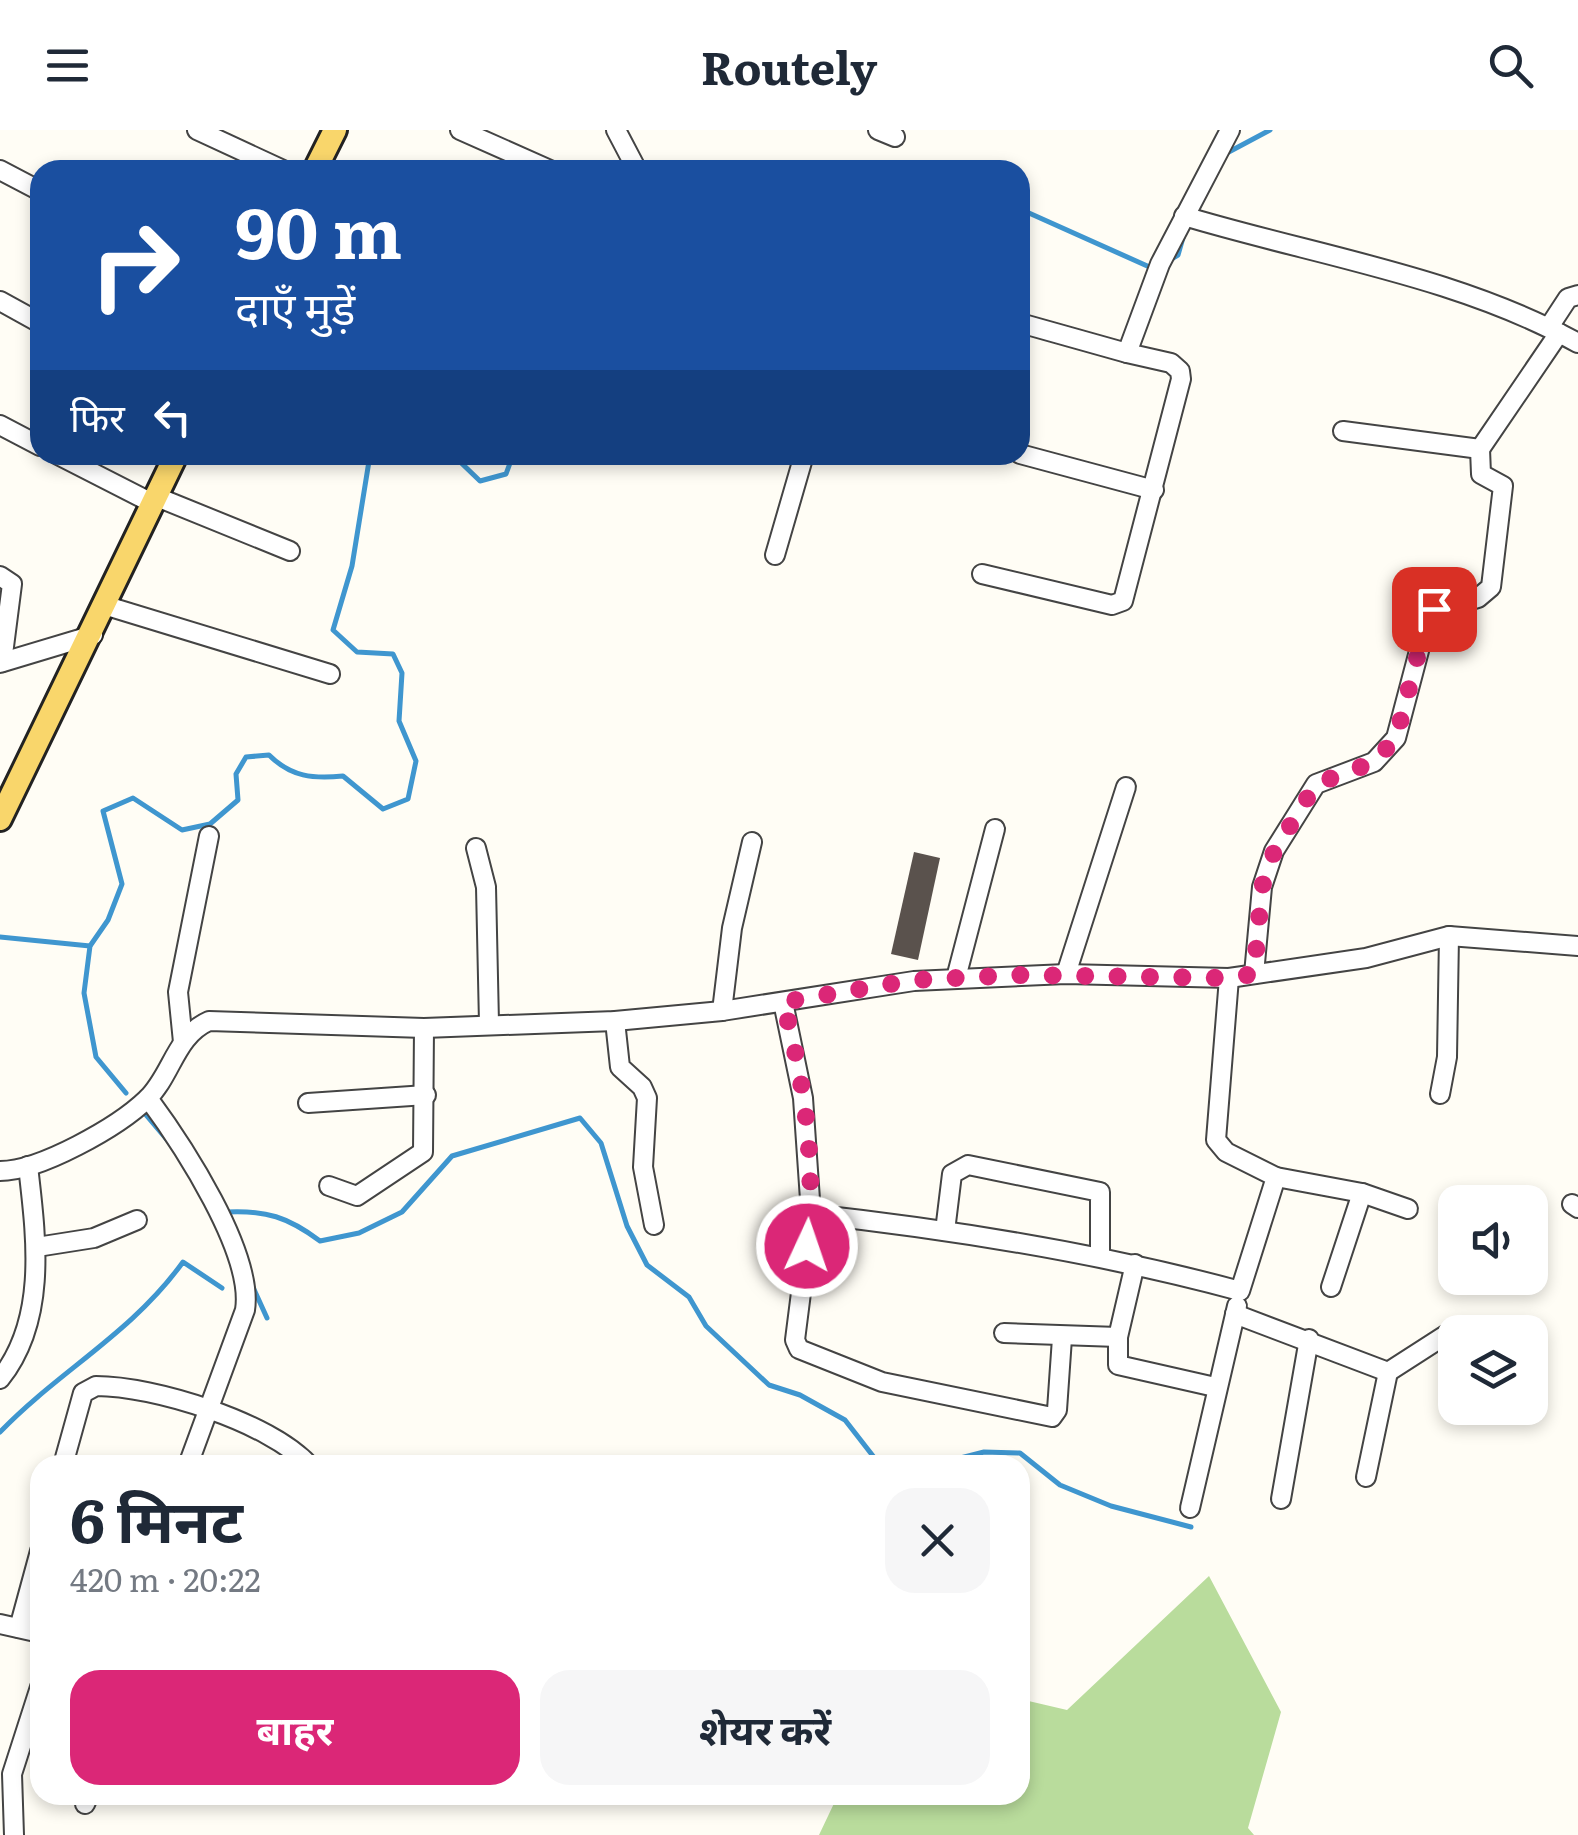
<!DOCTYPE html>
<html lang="hi">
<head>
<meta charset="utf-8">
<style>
  :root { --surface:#fff; --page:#f6f6f7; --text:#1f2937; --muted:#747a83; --accent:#db2777 }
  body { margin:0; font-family:Literata,"Noto Sans Devanagari",serif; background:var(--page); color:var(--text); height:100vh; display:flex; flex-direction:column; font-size:38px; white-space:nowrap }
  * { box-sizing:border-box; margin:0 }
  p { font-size:32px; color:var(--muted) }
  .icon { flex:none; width:55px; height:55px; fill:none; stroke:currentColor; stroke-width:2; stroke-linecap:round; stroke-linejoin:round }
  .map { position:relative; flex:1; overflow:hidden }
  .side { position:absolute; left:30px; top:1325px; width:1000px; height:350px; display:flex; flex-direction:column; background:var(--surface); border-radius:30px; box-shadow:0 5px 15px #0003 }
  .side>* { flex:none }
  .top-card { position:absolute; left:30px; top:30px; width:1000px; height:305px; border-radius:30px; box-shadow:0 5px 15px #0003; background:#1a4fa0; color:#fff; overflow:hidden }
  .tools { position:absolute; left:1438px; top:1055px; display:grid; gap:20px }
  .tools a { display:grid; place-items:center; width:110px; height:110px; border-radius:20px; background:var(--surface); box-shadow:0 5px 15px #0003; font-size:50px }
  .pin { position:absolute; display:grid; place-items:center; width:85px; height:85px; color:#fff; margin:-42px; border-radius:20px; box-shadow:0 5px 15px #0006 }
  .me { position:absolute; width:110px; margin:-55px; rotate:3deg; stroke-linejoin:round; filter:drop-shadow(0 0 8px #0008) }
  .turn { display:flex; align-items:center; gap:35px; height:210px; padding:0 40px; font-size:45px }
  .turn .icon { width:130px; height:130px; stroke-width:2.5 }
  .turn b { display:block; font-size:70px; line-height:85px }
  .then { display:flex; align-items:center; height:95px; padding:0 40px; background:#0003; gap:20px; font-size:38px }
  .round { display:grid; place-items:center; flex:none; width:105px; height:105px; border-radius:30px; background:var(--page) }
  .head { display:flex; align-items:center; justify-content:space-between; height:170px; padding:0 40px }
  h1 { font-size:60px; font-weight:700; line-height:75px }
  .primary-button { display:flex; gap:20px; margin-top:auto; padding:20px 40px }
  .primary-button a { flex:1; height:115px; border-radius:30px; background:var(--accent); color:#fff; font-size:40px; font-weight:700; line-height:115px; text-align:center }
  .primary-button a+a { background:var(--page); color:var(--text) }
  header { display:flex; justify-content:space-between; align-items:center; height:130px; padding:0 40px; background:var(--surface); font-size:45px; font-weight:700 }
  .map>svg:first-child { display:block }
  .forest { fill:#b9dc9c }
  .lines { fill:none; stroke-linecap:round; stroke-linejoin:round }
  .stream { stroke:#3f96cf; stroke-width:5 }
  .building { fill:#5a524d }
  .minor-casing { stroke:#444; stroke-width:22 }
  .major-casing { stroke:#222; stroke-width:28 }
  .minor { stroke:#fff; stroke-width:18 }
  .major { stroke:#f9d66b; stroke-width:22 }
  .route { stroke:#db2777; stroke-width:18; stroke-dasharray:0 32.4 }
</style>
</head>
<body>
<header><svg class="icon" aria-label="menu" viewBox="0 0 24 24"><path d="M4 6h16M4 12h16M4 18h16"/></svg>Routely<svg class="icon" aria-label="search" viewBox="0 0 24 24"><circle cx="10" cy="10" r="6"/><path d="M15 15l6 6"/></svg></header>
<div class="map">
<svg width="1578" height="1705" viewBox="0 0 1578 1705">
  <rect width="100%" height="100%" fill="#fffdf5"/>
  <!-- forest -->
  <path class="forest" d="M1209,1446L1281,1582L1248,1698L1254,1705H819L838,1665H1020V1569L1067,1580Z"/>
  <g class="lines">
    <!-- stream -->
    <g class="stream">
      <path d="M1225,24L1270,0"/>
      <path d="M1020,79L1154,139"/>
      <path d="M1168,131L1178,125L1184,104"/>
      <path d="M453,325L480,351L506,344L513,325"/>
      <path d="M0,807L90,816"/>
      <path d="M126,963L96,927L84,863L90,816L108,790L122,754L103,681L133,668L182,700L210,694L238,670L236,644L246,627L269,625C291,647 313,649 343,646L383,679L408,669L416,631L399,591L402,543L393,524L357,522L333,500L352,436L370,325"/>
      <path d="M141,979L168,1011"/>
      <path d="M226,1082C266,1080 288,1087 320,1111L359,1103L402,1082L452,1026L580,988L601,1013L627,1096L647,1135L689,1167L706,1196L769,1255L800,1265L845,1290L880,1335"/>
      <path d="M252,1155L267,1188"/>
      <path d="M0,1302C60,1240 131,1204 183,1132L222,1158"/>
      <path d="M933,1335L984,1322L1020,1323L1060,1355L1111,1376L1191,1397"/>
    </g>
  </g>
  <!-- building -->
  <path class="building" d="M914,722L940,728L918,830L891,824Z"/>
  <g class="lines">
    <!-- minor casing -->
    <g class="minor-casing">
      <g id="minor">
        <path d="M197,0L283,40"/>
        <path d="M460,0L550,40"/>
        <path d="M616,0L637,40"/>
        <path d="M878,0L895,7"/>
        <path d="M0,40L40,61"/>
        <path d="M1184,86C1317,126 1456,146 1578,213"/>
        <path d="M0,171L40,193"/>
        <path d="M1020,193L1127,223"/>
        <path d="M1549,197L1568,168L1578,165"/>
        <path d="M0,295L40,316"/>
        <path d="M1343,301L1480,319L1559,203"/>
        <path d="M1020,324L1154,360"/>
        <path d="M58,325L154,374"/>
        <path d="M157,367L290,421"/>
        <path d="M775,425L804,325"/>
        <path d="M982,444L1112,475L1123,471L1181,249L1180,241L1171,233L1127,223L1160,134L1230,0"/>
        <path d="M0,446L12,454L2,532"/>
        <path d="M107,476L330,544"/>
        <path d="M0,533L93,505"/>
        <path d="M476,718L486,757L489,893"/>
        <path d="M1066,844L1126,657"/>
        <path d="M1254,844L1262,757L1274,721L1316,654L1374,632L1396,608L1429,483L1478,468L1491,457L1503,356L1481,344L1480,319"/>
        <path d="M956,848L995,699"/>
        <path d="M783,872L803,968L811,1084L795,1210L799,1219L882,1252L1052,1287L1057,1280L1062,1208"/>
        <path d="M722,881L732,798L752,712"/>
        <path d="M615,891L620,937L642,957L647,968L643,1037L654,1095"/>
        <path d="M183,912L178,862L209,706"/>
        <path d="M1440,964L1447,927L1449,806"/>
        <path d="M148,968C182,1014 254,1123 245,1180L188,1335"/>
        <path d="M308,973L426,965"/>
        <path d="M0,1041C40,1041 118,997 147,969C172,945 175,906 209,891L424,898L615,891L722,881L914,851L1066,844L1229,848L1366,828L1449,806L1578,816"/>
        <path d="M1276,1047L1362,1063L1331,1157"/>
        <path d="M329,1056L357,1066L423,1022L424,898"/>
        <path d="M1362,1063L1408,1079"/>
        <path d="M1572,1074L1578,1078"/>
        <path d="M811,1084C956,1100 1100,1123 1240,1161L1276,1047L1226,1022L1216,1010L1229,848"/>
        <path d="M945,1101L952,1044L968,1035L1100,1062V1127"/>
        <path d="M37,1117L94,1108L137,1090"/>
        <path d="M1135,1134L1118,1207V1235L1215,1257"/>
        <path d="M1235,1184L1388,1242L1458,1197"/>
        <path d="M1004,1203L1118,1207"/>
        <path d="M0,1249C48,1189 36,1106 28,1036"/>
        <path d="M63,1335L83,1263L96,1256C154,1256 269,1292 309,1335"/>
        <path d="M1366,1347L1388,1242"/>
        <path d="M1281,1369L1309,1209"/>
        <path d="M1190,1378L1237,1176"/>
        <path d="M0,1494L40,1503"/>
        <path d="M19,1498L40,1421"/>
        <path d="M85,1674L89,1665"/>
        <path d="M14,1705L12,1644L40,1557"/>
      </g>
    </g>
    <!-- major casing -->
    <g class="major-casing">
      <g id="major">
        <path d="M315,40L335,0"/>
        <path d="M0,689L176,325"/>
      </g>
    </g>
    <!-- minor -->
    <use href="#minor" class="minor"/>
    <!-- major -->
    <use href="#major" class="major"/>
  </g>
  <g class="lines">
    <!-- route -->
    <path class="route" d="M807,1116C817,1037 804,948 783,872L914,850L1018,845L1228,848L1254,844L1262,757L1274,722L1316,654L1374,632L1396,608L1428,486L1434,479"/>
  </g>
</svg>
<div class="tools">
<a><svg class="icon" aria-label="sound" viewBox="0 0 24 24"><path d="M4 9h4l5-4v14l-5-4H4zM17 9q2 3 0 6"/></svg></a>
<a><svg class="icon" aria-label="layers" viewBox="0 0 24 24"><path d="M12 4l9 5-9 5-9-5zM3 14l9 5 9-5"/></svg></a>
</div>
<div class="pin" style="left:1434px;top:479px;background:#d93025"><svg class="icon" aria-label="arrive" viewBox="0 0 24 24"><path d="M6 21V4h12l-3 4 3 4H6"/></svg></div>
<svg class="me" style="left:807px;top:1116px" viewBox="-20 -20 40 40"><circle r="17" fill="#db2777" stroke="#fff" stroke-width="3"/><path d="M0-11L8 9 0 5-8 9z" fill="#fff"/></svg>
<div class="top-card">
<div class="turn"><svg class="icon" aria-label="right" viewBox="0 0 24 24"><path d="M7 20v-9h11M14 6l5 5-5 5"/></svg><div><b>90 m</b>दाएँ मुड़ें</div></div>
<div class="then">फिर<svg class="icon" aria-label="left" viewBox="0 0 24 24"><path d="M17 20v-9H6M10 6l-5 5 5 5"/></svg></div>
</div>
<section class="side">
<div class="head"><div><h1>6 मिनट</h1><p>420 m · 20:22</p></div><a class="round"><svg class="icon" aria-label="close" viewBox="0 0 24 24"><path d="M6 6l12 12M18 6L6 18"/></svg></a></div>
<div class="primary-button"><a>बाहर</a><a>शेयर करें</a></div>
</section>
</div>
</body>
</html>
